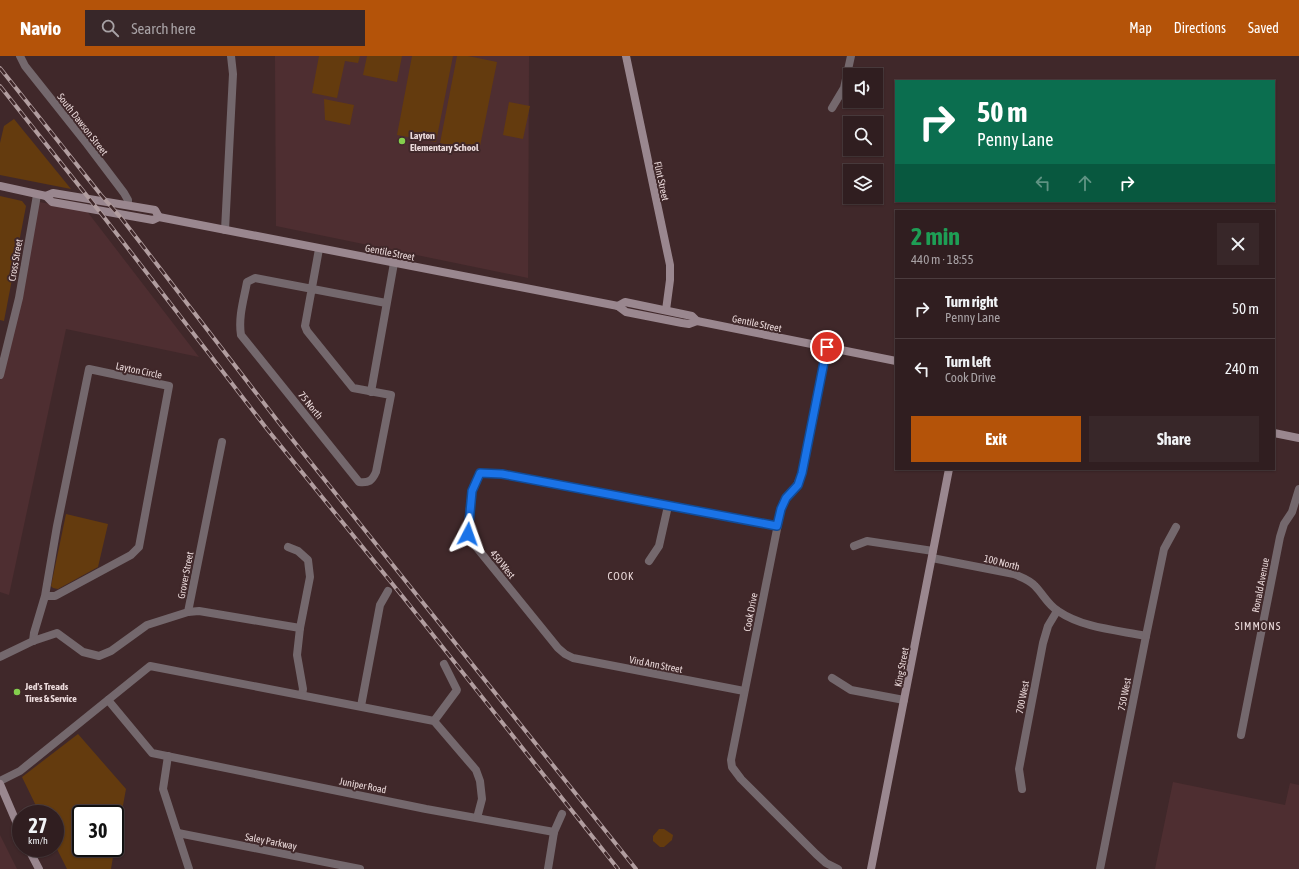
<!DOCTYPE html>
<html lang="en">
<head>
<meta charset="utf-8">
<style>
  :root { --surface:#301e20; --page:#382729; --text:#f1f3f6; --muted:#a8a2a5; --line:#4b3c3e; --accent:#b45309 }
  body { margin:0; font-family:"Asap Condensed",sans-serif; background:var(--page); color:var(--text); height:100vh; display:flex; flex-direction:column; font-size:15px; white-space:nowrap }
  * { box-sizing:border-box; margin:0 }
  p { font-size:13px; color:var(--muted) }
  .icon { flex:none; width:22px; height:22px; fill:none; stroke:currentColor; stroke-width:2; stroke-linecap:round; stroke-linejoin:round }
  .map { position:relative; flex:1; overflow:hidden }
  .sheet { position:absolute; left:895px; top:154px; width:380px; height:260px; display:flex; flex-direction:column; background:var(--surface); border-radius:0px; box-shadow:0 1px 3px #0004,0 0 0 1px var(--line) }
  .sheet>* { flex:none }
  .top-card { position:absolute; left:895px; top:24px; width:380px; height:122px; border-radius:0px; box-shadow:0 1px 3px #0004,0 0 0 1px var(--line); background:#0b6e4f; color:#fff; overflow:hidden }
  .controls { position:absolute; left:843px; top:12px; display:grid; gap:8px }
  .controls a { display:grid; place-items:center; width:40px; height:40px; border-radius:0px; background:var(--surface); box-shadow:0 1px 3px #0004,0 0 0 1px var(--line); font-size:20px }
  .speed { position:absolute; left:12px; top:749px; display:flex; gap:8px; font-size:20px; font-weight:700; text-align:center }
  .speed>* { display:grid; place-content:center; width:52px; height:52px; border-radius:50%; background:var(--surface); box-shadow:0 1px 3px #0004,0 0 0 1px var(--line); line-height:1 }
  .speed small { font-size:10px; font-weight:400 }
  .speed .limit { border:2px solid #111; border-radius:6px; background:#fff; color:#111 }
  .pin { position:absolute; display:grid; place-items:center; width:34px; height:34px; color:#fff; margin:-17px; border:2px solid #fff; border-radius:50%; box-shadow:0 1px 4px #0007 }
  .me { position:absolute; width:44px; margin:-22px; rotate:4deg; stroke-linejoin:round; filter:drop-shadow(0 0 3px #0008) }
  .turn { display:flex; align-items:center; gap:14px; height:84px; padding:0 16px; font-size:18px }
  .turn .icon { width:52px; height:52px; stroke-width:2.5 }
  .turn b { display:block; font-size:28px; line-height:34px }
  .lanes { display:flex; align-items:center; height:38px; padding:0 16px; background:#0003; justify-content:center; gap:20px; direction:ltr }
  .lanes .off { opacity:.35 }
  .round { display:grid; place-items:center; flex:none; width:42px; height:42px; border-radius:0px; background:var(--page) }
  .overview { display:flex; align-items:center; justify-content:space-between; height:68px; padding:0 16px }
  h1 { font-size:24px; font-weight:700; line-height:30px; color:#1e9e55 }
  .button { display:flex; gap:8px; margin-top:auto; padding:8px 16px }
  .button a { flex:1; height:46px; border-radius:0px; background:var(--accent); color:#fff; font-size:16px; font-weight:700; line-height:46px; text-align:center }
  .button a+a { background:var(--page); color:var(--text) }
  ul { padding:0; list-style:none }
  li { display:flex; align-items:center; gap:12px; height:60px; padding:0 16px; border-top:1px solid var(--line) }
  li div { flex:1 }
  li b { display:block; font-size:15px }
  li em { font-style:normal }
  header { display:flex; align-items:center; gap:24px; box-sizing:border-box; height:56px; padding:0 20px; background:var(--accent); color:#fff }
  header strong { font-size:19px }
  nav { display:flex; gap:22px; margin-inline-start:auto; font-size:14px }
  .search { width:280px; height:36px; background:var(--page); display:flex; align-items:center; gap:10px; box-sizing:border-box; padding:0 14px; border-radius:0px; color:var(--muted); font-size:15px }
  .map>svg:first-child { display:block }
  .built { fill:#4e2e31 }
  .green { fill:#643b0e; fill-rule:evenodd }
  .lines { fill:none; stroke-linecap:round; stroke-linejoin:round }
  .street { stroke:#74686d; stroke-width:8 }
  .secondary { stroke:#9a878f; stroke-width:8 }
  .rail-casing { stroke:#b19d9f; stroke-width:4 }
  .rail { stroke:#40282a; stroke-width:2.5; stroke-dasharray:8; stroke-linecap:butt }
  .route-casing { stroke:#114b97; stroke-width:10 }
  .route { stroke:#1a73e8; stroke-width:7 }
  .poi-dot { fill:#84cf4d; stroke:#40282a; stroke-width:1.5 }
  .labels { text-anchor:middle; stroke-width:4; stroke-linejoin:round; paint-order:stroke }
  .street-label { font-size:10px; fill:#ebdadb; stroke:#40282a }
  .poi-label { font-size:10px; font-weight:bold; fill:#ebdadb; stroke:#40282a; text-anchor:start }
  .neighbourhood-label { font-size:11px; letter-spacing:1px; fill:#ebdadb; stroke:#40282a }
</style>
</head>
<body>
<header>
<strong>Navio</strong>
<div class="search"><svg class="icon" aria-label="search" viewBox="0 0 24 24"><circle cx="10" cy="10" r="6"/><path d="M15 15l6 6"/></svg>Search here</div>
<nav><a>Map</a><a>Directions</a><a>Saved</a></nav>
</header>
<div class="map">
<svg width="1299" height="813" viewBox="0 0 1299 813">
  <rect width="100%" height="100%" fill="#40282a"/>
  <!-- built -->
  <g class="built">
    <path d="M275,0H529L528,222L276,170Z"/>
    <path d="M39,146L86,154L199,301L66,273L9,539L0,536V317Z"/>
    <path d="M1173,726L1285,749L1290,727L1299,729V813H1155Z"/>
    <path d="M0,779L17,813H0Z"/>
  </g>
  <!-- green -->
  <g class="green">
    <path d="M319,0H360L358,7L345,5L337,42L312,37Z"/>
    <path d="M367,0H402L397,26L363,19Z"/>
    <path d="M412,0H453L436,86L397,79Z"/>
    <path d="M457,0H468L497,6L479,95L440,87Z"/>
    <path d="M324,43L354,49L350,69L325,64Z"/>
    <path d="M509,46L530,50L523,83L503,79Z"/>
    <path d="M14,63L71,133L0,119V87L4,70Z"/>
    <path d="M0,140L22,145L26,150L4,265L0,264Z"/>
    <path d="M66,458L108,468L98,511L58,533L53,532L51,530Z"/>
    <path d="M78,678L126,733L119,771H120L124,781L119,783L122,792L114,795L111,813H67L55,789V758H40L22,721ZM81,758H115V792H81Z"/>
    <path d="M659,773H664L673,779L672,784L664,791H660L653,785V780Z"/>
  </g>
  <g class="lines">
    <!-- street -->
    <g class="street">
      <path d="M20,0L25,10L87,88L124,137L128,144V149"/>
      <path d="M832,52L844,32L851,0"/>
      <path d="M225,174L233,18L231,0"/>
      <path d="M319,193L305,270L307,275L353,332L391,339L376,416C372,425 369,427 359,426L241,279C238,261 244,243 247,226L255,222L386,247"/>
      <path d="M827,291L802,417L797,429L786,442L781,453L731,704L732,711L741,723L816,798L826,807L838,813"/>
      <path d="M0,319L19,242L37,139"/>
      <path d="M371,336L394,207"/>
      <path d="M854,490L867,485L933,495"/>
      <path d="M288,491L298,495L308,504L310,521L300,572L297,599L303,633L302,639"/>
      <path d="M932,502L1014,518C1021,521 1030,524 1035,530C1043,538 1048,549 1058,555C1083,572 1116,574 1146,580"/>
      <path d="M649,505L659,490L668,450"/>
      <path d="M188,556L199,555L300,572"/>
      <path d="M33,585L34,577L45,540L57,470L89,313L169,330L139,491L131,499L55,540H45"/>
      <path d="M0,601L33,585L57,577L83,596L99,600L111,595L147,569L188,556L222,386"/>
      <path d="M832,622L851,634L904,644"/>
      <path d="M744,635L573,602L565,598L558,592L473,487L468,478V467L472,435L480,417L502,418L777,470"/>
      <path d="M108,644L152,697L426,753L554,776"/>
      <path d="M361,650L380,549L388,535"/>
      <path d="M434,665L457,634L444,608"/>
      <path d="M1241,679L1280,481L1284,468L1292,456L1299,433"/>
      <path d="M168,700L163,733L189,813"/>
      <path d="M0,725L20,715L150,610L434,665L476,714L480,725L482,743L477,762"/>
      <path d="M1022,733L1019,713L1043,587L1048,570L1057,555"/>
      <path d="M178,777L360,813"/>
      <path d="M548,813L554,776L562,758"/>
      <path d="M1100,813L1146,580L1164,493L1176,471"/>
    </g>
    <!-- secondary -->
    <g class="secondary">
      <path d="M626,0L670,209V224L666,254"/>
      <path d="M0,130L46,140L53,137L155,154L159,161"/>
      <path d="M46,140L52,146L153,164L159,161L618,250L626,256L682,267L689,268L697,265"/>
      <path d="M618,250L625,246L692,260L697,265L896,305"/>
      <path d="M1274,377L1299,382"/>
      <path d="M0,728L21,777"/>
      <path d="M28,792L39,813"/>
      <path d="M871,813L949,413"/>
    </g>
    <!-- rail casing -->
    <g class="rail-casing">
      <g id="rail">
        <path d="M0,12L101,139L122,163L280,368L636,813"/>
        <path d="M0,30L103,160L267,373L403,541L618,813"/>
      </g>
    </g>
    <!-- rail -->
    <use href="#rail" class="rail"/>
  </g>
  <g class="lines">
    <!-- route casing -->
    <g class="route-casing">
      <path id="route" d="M468,478L472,435L480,417L502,418L777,470L781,453L786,442L798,429L802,417L827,291"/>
    </g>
    <!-- route -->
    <use href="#route" class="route"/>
  </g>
  <!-- markers -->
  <g class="poi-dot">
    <circle cx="402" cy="85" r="4"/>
    <circle cx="17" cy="636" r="4"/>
  </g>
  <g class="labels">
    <!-- street labels -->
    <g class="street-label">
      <text transform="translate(83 68) rotate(52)" y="4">South Dawson Street</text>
      <text transform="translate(662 125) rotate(78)" y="4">Flint Street</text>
      <text transform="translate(390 196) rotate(11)" y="4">Gentile Street</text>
      <text transform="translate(15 204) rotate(-80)" y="4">Cross Street</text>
      <text transform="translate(757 267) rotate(12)" y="4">Gentile Street</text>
      <text transform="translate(139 314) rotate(12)" y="4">Layton Circle</text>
      <text transform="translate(311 349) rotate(51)" y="4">75 North</text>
      <text transform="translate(1002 506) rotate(14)" y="4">100 North</text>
      <text transform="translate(503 508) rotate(51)" y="4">450 West</text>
      <text transform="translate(185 519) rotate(-79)" y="4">Grover Street</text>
      <text transform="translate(1260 529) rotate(-79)" y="4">Ronald Avenue</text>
      <text transform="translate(750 556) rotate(-79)" y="4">Cook Drive</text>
      <text transform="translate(656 608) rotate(11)" y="4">Vird Ann Street</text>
      <text transform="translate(901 611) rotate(-79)" y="4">King Street</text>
      <text transform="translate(1124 638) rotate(-79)" y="4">750 West</text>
      <text transform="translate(1022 641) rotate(-79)" y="4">700 West</text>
      <text transform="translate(363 729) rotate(11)" y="4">Juniper Road</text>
      <text transform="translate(271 785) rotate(11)" y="4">Saley Parkway</text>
    </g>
    <!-- poi labels -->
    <g class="poi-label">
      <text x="410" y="83">Layton<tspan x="410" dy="12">Elementary School</tspan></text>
      <text x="25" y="634">Jed's Treads<tspan x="25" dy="12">Tires &amp; Service</tspan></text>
    </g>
    <!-- neighbourhood labels -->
    <g class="neighbourhood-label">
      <text x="621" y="524">COOK</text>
      <text x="1258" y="574">SIMMONS</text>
    </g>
  </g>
</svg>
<div class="controls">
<a><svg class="icon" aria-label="sound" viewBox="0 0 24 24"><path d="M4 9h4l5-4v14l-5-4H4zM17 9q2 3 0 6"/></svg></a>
<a><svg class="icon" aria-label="search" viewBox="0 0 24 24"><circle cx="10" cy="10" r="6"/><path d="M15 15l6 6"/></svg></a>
<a><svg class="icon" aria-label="layers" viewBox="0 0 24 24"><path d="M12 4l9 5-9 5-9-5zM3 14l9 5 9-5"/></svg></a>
</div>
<div class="speed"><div>27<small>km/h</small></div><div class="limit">30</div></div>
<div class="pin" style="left:827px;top:291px;background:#d93025"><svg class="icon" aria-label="arrive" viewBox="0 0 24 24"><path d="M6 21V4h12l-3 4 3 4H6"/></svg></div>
<svg class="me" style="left:468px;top:478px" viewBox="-20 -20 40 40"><path d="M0-17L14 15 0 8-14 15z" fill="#1a73e8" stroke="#fff" stroke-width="4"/></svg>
<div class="top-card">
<div class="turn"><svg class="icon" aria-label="right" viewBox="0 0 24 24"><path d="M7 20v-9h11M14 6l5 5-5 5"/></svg><div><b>50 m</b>Penny Lane</div></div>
<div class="lanes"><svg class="icon off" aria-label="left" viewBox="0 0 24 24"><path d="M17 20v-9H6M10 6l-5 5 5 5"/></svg><svg class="icon off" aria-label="ahead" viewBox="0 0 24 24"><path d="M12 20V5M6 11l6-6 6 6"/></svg><svg class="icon" aria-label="right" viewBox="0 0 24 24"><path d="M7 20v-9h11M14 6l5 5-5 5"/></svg></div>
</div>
<section class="sheet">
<div class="overview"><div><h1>2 min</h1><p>440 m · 18:55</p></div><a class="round"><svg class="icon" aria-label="close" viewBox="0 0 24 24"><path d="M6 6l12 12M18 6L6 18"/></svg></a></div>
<ul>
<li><svg class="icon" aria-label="right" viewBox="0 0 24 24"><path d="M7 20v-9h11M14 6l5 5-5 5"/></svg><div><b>Turn right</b><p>Penny Lane</p></div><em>50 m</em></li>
<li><svg class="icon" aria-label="left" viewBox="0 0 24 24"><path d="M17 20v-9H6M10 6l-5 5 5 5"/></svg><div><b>Turn left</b><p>Cook Drive</p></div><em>240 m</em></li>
</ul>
<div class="button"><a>Exit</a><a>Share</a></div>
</section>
</div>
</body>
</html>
